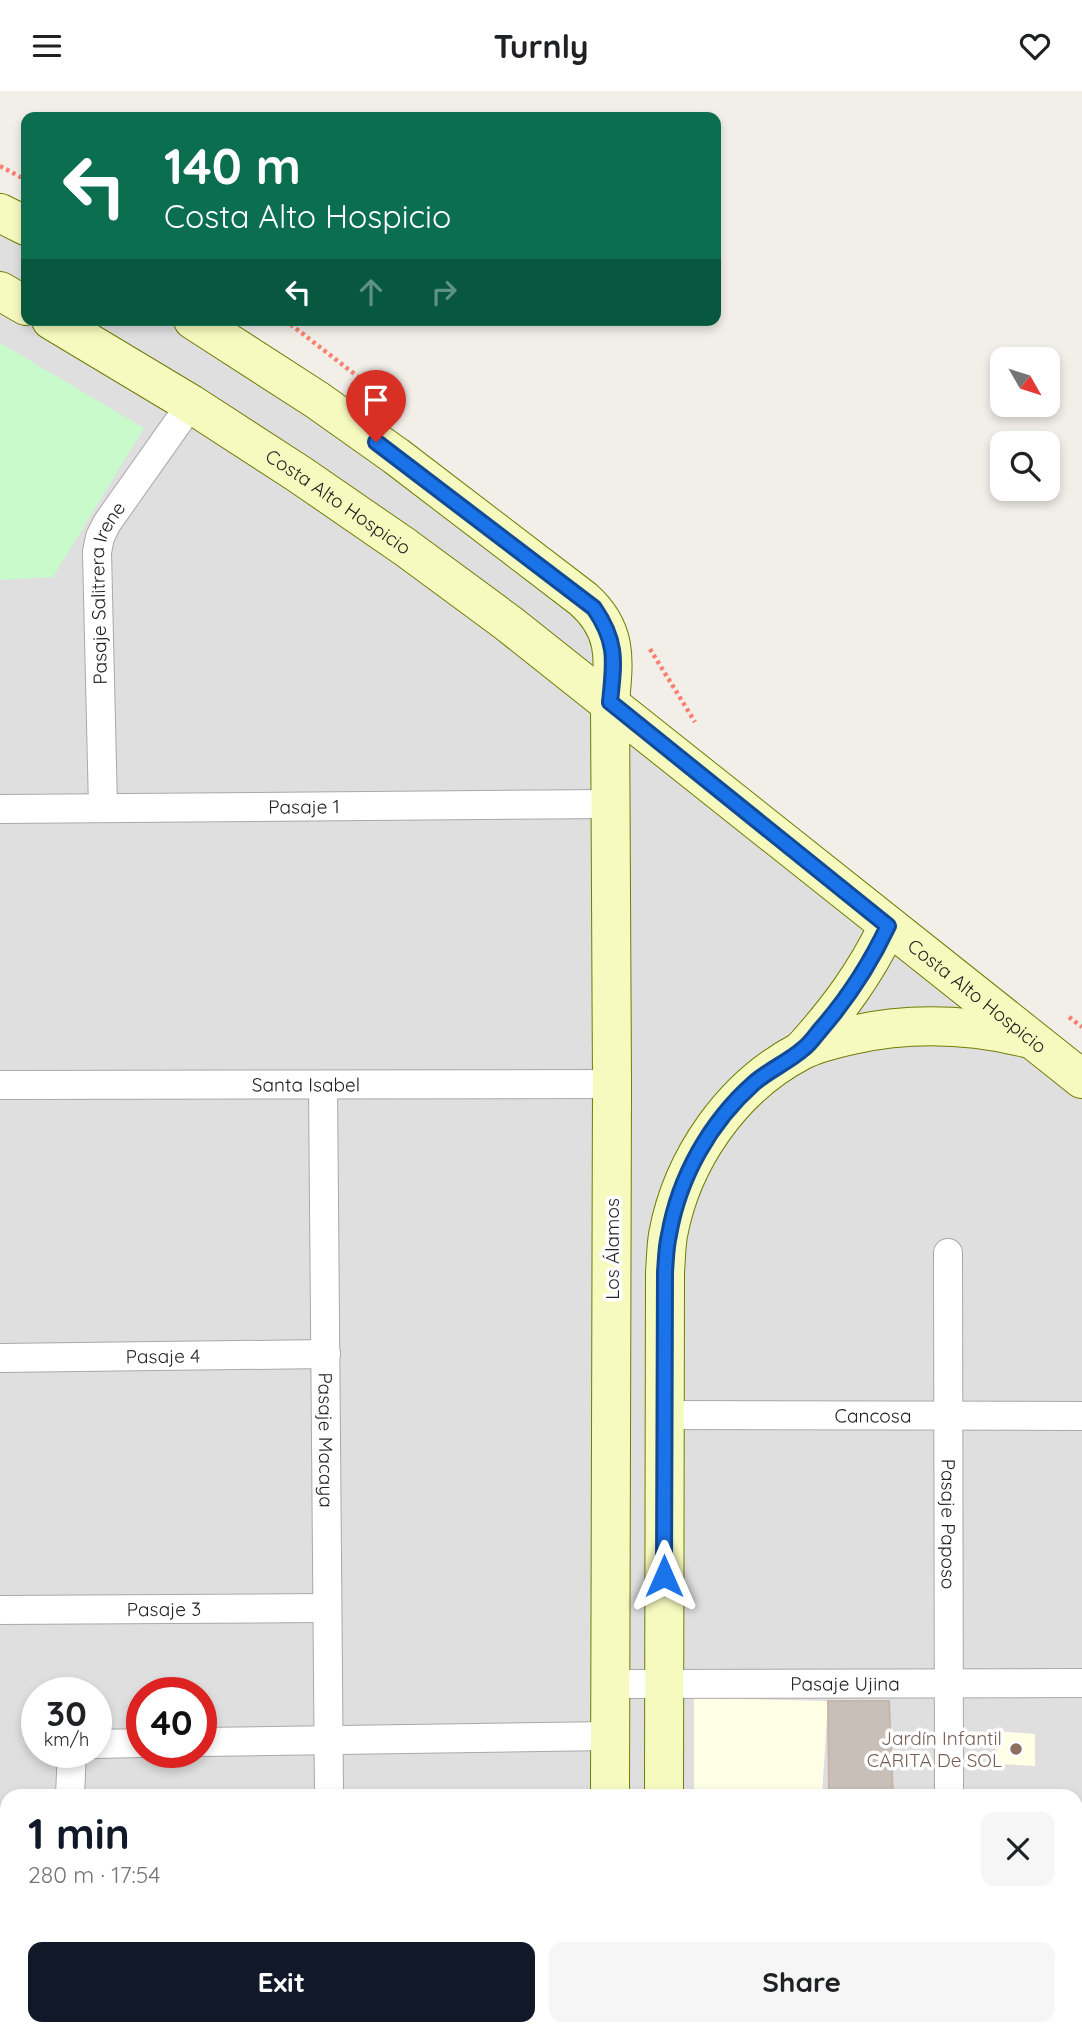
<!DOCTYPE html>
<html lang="en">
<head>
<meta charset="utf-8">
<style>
  :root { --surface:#fff; --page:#f6f6f6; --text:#202124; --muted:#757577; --accent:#111827 }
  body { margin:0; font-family:Quicksand,sans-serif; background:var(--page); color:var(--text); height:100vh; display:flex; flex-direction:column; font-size:26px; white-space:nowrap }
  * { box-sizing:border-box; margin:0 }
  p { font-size:23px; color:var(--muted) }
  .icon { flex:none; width:38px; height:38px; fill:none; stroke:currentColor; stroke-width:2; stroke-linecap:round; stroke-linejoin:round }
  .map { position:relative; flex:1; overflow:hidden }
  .sheet { position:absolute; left:0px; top:1698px; width:1083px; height:247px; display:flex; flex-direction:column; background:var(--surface); border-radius:21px 21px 0 0; box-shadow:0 4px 10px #0003 }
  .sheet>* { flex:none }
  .hud { position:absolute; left:21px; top:21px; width:700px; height:214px; border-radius:14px; box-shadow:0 4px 10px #0003; background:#0b6e4f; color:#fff; overflow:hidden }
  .needle { width:46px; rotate:129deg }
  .tools { position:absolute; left:990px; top:256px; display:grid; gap:14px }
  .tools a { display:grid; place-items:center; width:70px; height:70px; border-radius:14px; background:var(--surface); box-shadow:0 4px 10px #0003; font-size:35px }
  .speed { position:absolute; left:21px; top:1586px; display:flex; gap:14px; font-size:35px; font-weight:700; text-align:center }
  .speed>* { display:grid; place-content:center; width:91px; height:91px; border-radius:50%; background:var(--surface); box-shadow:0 4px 10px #0003; line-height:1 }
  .speed small { font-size:18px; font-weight:400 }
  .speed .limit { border:10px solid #d22; background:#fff; color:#111 }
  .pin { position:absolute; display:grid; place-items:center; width:60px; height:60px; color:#fff; margin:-72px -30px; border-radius:50% 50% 50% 0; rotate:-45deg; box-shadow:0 0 7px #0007 }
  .pin .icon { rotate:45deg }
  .me { position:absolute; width:77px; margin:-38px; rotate:0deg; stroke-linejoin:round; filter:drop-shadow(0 0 5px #0008) }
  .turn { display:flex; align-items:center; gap:24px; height:147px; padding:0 28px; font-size:32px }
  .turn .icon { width:91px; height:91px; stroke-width:2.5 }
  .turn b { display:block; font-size:49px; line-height:60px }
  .lanes { display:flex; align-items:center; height:66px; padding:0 28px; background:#0003; justify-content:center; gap:35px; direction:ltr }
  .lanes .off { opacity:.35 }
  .round { display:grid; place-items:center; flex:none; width:74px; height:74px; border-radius:14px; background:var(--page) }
  .headline { display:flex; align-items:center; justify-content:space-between; height:119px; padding:0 28px }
  h1 { font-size:42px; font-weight:700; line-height:52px; color:var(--accent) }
  .action { display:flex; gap:14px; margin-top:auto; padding:14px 28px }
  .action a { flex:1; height:80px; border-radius:14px; background:var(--accent); color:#fff; font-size:28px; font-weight:700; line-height:80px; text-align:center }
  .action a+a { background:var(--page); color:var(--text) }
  header { display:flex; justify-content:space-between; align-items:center; height:91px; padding:0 28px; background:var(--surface); font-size:32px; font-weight:700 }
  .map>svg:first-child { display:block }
  .residential { fill:#e0dfdf; fill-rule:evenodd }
  .education { fill:#ffffe5 }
  .park { fill:#c8facc }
  .building { fill:#c7bfb8; stroke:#c4b6ab; stroke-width:2 }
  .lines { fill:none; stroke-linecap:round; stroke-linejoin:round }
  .street-casing { stroke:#a9a9a9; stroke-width:30 }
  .secondary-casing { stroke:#707d05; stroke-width:40 }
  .path { stroke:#fa8072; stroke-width:4.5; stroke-dasharray:3.5 3.5; stroke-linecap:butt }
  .street { stroke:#fff; stroke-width:28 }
  .secondary { stroke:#f7fabf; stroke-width:38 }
  .route-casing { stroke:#114b97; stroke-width:18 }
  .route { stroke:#1a73e8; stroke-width:12 }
  .education-dot { fill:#8d6e63; stroke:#fff; stroke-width:2.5 }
  .labels { text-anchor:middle; stroke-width:7; stroke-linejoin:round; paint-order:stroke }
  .street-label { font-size:19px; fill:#222; stroke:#fff }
  .education-label { font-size:19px; fill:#785e54; stroke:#fff; text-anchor:end }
</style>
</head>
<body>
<header><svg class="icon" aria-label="menu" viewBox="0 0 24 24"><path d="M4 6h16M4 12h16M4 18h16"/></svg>Turnly<svg class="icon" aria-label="heart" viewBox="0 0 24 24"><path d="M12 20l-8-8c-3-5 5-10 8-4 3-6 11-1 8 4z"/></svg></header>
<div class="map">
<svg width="1082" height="1944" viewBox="0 0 1082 1944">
  <rect width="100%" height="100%" fill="#f2efe9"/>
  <!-- residential -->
  <path class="residential" d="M0,108L26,122V229H217L566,482L631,633L1082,969V1944H0ZM37,1601H96V1661H37ZM142,1601H201V1661H142ZM7,1704H1076V1937H7Z"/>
  <!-- education -->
  <g class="education">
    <path d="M694,1607L828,1610L822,1704H694Z"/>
    <path d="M996,1640L1035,1643V1675L997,1673Z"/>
  </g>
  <!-- park -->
  <path class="park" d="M0,252L144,337L53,486L0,489Z"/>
  <!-- building -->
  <path class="building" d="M828,1610H889L893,1704H829Z"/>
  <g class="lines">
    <!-- street casing -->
    <g class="street-casing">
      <g id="street">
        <path id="s1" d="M103,717L97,461L100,446L107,432L191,313"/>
        <path id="s2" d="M0,718L610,713"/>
        <path id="s3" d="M0,994L612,993"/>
        <path id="s4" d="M323,994L329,1704"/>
        <path id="s5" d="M948,1162L949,1704"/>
        <path id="s6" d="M0,1267L326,1263"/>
        <path id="s7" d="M663,1324L1082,1325"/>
        <path id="s8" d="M0,1519L327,1517"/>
        <path id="s9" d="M611,1593L1082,1592"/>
        <path d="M201,1651L610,1645"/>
        <path d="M96,1653L142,1652"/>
        <path d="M70,1704L72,1661"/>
        <path d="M1076,1874H1082"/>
        <path d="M331,1937V1944"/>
        <path d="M949,1937V1944"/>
        <path d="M69,1944V1937"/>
      </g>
    </g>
    <!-- secondary casing -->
    <g class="secondary-casing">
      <g id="secondary">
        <path d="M0,122L26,135"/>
        <path d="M0,200L26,215"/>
        <path id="s10" d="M51,229L191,313L299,383L405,456L508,532L1082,988"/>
        <path d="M193,229L317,309L396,365L583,508C618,539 614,568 610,611L612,993L610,1704"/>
        <path d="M803,958C838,919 865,883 888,835"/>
        <path d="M664,1704L665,1181C666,1169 666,1156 668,1144C682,1068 732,996 801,960C816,952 835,948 852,944C910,931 968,933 1026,947"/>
        <path d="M665,1937V1944"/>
        <path d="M610,1944V1937"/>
      </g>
    </g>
    <!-- path -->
    <g class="path">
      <path d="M0,75L26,89"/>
      <path d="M285,229L402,320"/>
      <path d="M650,558L695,631"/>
      <path d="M1069,926L1082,936"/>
    </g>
    <!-- street -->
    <use href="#street" class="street"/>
    <!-- secondary -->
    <use href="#secondary" class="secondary"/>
  </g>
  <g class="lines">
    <!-- route casing -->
    <g class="route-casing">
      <path id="route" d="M376,351L594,517C618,552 614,571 610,611L888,835C870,873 848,907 821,938C815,945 810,953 803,958C788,971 769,979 754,992C710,1031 679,1086 669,1144C666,1156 666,1169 665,1181L664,1485"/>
    </g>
    <!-- route -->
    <use href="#route" class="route"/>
  </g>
  <!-- markers -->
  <circle class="education-dot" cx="1016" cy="1658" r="7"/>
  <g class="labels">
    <!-- street labels -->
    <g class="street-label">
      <text dy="7" stroke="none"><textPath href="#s10" startOffset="340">Costa Alto Hospicio</textPath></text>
      <text dy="7" stroke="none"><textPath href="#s1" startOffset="217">Pasaje Salitrera Irene</textPath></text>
      <text dy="7" stroke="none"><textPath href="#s2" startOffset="304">Pasaje 1</textPath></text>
      <text dy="7" stroke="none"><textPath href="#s10" startOffset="1148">Costa Alto Hospicio</textPath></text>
      <text dy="7" stroke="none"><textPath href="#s3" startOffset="306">Santa Isabel</textPath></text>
      <text transform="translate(612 1158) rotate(-90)" y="7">Los Álamos</text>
      <text dy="7" stroke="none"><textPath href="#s6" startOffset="163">Pasaje 4</textPath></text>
      <text dy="7" stroke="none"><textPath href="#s7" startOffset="210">Cancosa</textPath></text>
      <text dy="7" stroke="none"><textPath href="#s4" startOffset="355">Pasaje Macaya</textPath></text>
      <text dy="7" stroke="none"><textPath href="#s5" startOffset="271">Pasaje Paposo</textPath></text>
      <text dy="7" stroke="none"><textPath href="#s8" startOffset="164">Pasaje 3</textPath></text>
      <text dy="7" stroke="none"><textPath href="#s9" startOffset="234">Pasaje Ujina</textPath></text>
    </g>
    <!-- education labels -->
    <g class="education-label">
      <text x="1002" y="1654">Jardín Infantil<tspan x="1002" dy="22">CARITA De SOL</tspan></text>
    </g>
  </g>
</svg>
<div class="tools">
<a><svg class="needle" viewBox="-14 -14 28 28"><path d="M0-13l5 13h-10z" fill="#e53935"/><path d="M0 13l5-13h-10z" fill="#757577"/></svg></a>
<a><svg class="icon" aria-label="search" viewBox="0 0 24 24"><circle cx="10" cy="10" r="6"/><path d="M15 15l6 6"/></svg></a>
</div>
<div class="speed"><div>30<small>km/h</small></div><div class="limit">40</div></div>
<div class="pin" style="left:376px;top:351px;background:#d93025"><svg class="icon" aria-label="arrive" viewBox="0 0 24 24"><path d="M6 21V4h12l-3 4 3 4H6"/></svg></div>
<svg class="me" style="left:664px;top:1485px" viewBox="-20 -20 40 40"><path d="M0-17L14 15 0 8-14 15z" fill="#1a73e8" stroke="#fff" stroke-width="4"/></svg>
<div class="hud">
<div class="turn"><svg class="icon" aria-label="left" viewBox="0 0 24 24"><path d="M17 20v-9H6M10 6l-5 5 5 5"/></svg><div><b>140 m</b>Costa Alto Hospicio</div></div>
<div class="lanes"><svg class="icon" aria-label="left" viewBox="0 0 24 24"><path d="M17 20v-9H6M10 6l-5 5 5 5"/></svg><svg class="icon off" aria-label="ahead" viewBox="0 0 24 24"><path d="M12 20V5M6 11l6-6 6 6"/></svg><svg class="icon off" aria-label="right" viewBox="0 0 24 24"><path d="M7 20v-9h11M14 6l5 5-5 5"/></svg></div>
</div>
<section class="sheet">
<div class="headline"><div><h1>1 min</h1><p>280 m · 17:54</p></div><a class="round"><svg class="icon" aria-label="close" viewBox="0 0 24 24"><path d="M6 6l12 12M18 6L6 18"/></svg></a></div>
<div class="action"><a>Exit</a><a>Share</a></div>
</section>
</div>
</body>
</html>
